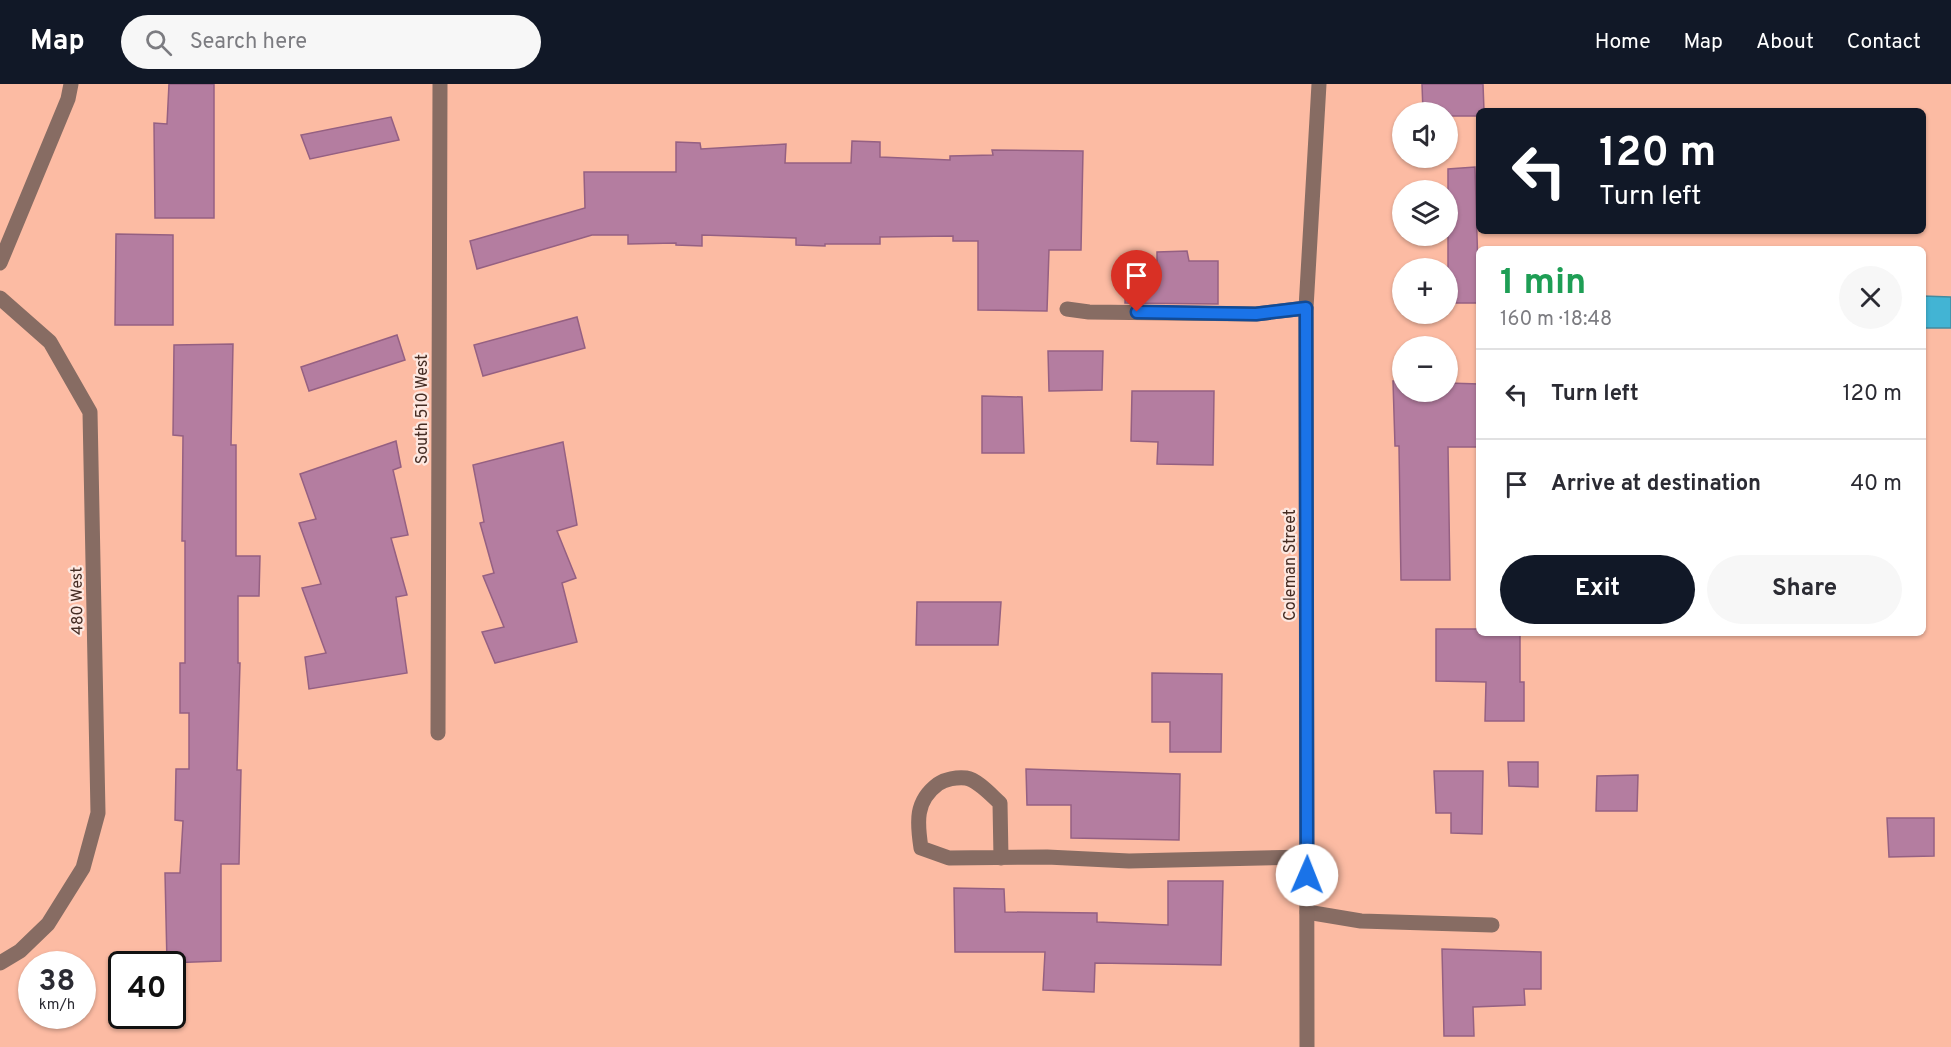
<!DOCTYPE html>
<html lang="en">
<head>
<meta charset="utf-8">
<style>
  :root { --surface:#fff; --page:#f7f7f7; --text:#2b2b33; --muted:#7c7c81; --line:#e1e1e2; --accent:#111827 }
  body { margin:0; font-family:Overpass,sans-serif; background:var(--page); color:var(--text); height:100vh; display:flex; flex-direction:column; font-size:22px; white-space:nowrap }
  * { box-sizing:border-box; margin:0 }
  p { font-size:20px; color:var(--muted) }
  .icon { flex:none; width:33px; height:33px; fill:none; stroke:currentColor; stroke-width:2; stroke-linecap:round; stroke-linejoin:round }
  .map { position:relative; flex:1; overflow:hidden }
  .panel { position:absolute; left:1476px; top:162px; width:450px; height:390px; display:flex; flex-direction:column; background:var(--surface); border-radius:9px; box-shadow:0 2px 4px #0004 }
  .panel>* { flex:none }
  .hud { position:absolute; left:1476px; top:24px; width:450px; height:126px; border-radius:9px; box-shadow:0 2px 4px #0004; background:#111827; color:#fff; overflow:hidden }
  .buttons { position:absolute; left:1392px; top:18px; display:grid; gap:12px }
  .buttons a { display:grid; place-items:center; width:66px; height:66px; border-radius:50%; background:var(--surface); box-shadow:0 2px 4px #0004; font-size:30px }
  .speed { position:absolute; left:18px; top:867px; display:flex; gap:12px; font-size:30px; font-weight:700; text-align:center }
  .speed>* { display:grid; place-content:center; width:78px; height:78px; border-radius:50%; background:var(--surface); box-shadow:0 2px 4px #0004; line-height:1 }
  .speed small { font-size:15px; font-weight:400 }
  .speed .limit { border:3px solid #111; border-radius:9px; background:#fff; color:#111 }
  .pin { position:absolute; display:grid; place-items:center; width:51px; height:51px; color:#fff; margin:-62px -26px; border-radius:50% 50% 50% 0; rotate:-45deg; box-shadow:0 0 6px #0007 }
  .pin .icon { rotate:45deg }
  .me { position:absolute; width:66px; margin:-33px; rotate:1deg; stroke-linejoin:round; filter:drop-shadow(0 0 4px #0008) }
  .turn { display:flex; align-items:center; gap:21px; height:126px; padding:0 24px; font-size:27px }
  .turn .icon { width:78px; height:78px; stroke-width:2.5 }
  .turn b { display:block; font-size:42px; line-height:51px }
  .round { display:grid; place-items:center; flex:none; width:63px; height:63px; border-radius:32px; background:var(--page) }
  .overview { display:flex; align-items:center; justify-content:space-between; height:102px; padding:0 24px }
  h1 { font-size:36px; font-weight:700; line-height:45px; color:#1e9e55 }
  .primary-button { display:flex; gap:12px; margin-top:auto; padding:12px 24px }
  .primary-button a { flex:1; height:69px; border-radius:36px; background:var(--accent); color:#fff; font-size:24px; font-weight:700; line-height:69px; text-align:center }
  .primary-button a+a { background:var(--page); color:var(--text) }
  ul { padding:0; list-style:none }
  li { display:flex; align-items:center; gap:18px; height:90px; padding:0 24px; border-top:2px solid var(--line) }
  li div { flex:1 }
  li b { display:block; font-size:22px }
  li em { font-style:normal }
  header { display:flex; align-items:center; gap:36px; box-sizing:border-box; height:84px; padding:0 30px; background:var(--accent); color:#fff }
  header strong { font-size:28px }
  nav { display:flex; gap:33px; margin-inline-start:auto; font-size:21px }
  .search { width:420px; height:54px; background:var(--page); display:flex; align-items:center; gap:15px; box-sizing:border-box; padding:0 21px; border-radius:33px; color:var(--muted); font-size:22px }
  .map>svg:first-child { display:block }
  .water { fill:#42b4d4; stroke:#438b9f; stroke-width:1.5 }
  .building { fill:#b47da0; stroke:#956082; stroke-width:1.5 }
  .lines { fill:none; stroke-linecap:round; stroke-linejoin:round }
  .minor { stroke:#876c63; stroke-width:15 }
  .route-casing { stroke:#114b97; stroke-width:15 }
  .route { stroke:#1a73e8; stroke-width:10 }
  .labels { text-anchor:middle; stroke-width:4.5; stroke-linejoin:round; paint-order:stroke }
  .street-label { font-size:16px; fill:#452c23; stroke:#fde8e1 }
</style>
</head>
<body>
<header>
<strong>Map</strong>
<div class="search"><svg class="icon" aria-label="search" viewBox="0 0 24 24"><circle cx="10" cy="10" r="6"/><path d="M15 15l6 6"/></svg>Search here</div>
<nav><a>Home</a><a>Map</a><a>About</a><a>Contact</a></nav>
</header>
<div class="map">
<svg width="1951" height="963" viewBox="0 0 1951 963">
  <rect width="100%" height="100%" fill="#fcbba3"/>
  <!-- water -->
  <path class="water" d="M1923,212L1951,213V244H1923Z"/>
  <!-- building -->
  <g class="building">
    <path d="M169,0H214V134H155L154,39L167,40Z"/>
    <path d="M1422,0H1483L1484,27H1479V32H1448V28H1423Z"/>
    <path d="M391,33L399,56L310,75L301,51Z"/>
    <path d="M852,57L880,58V73L950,76V72L993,71L992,66L1083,67L1081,166H1049L1047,227L978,226V157H953V152L880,153V160H825V162L796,161V154L702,151V162L676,161V159L628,160V151H592L477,185L470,157L585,124L584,88H676V58L700,59L701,65L786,60L785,79H851Z"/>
    <path d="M1475,83L1479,219H1448V85Z"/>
    <path d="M116,150L173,151V241H115Z"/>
    <path d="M1187,167L1189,177H1218V220L1125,219L1127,177L1157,178V168Z"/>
    <path d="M577,233L585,264L483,292L474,261Z"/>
    <path d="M397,251L405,276L309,307L301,283Z"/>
    <path d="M233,260L231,361H236V472H260L259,512H238V579H240L237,686H241L239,780H221V877L167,879L165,789H180L183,737L175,736L176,685H189V629H180V579H185V457H182L183,352L173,351L174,261Z"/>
    <path d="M1048,267H1103L1102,306L1049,307Z"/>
    <path d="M1393,297L1402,298V308H1448V299L1479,300V363H1448L1450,496H1401L1399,362H1395Z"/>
    <path d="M1132,307H1214L1213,381L1157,380L1158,358L1131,357Z"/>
    <path d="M982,312L1022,313L1024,369H982Z"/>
    <path d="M396,357L401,383L393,386L408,451L391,454L407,511L396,513L407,589L309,605L305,573L326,569L302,504L321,500L299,439L316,435L300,390Z"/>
    <path d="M563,358L577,441L557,447L576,494L562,499L577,558L495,579L482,548L504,543L483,492L494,489L480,439L484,438L473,381Z"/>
    <path d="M917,518H1001L998,561H916Z"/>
    <path d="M1436,545H1479V549H1520V598H1524V637H1485L1486,598L1436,597Z"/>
    <path d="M1152,589L1222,590L1221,668H1170V638H1152Z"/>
    <path d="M1508,678H1538V703L1509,702Z"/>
    <path d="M1026,685L1180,690L1179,756L1071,754V721H1027Z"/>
    <path d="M1434,687H1483L1482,750L1451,749V729H1436Z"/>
    <path d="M1638,691L1637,727H1596L1597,692Z"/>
    <path d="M1887,734H1934V772L1889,773Z"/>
    <path d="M1168,797H1223L1221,881L1095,879L1094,908L1043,906L1045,868H955L954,804L1004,805L1005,828L1097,829V838L1168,841Z"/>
    <path d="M1442,865L1541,868V905H1524L1525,921L1473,923L1474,952H1444Z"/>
  </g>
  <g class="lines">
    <!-- minor -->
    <g class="minor">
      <path d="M0,179L68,15L71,0"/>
      <path d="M0,214L50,258L90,328L98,729L83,784L48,840L20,867L0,879"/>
      <path d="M1067,225L1089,228L1256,230L1306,224"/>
      <path d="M438,649L440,0"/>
      <path d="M1001,774L1000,719C991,711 978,696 966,694C957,693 945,695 938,700C915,717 917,738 921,764L949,774L1047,773L1129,777L1308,773"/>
      <path d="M1307,828L1361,837L1492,841"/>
      <path d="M1307,963L1306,224L1319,0"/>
    </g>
  </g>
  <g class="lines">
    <!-- route casing -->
    <g class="route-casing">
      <path id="route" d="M1137,228L1256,230L1306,224L1307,791"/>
    </g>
    <!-- route -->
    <use href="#route" class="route"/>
  </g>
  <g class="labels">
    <!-- street labels -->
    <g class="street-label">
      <text transform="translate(421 325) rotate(-90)" y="6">South 510 West</text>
      <text transform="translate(1289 481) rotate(-90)" y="6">Coleman Street</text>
      <text transform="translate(76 517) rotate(-91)" y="6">480 West</text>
    </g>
  </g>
</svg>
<div class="buttons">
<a><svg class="icon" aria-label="sound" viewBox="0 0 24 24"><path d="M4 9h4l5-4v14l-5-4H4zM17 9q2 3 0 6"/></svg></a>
<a><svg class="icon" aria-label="layers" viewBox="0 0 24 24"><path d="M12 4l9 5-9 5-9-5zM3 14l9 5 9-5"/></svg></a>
<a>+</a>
<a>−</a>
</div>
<div class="speed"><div>38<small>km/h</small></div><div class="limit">40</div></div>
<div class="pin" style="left:1137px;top:228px;background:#d93025"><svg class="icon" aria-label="arrive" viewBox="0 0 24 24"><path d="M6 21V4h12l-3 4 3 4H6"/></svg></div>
<svg class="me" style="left:1307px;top:791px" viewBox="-20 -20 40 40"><circle r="19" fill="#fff"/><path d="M0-13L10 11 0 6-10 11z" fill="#1a73e8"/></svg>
<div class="hud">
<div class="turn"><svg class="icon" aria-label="left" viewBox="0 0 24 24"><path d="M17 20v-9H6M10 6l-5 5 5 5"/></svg><div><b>120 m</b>Turn left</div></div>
</div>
<section class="panel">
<div class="overview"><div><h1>1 min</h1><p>160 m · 18:48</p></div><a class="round"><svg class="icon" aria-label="close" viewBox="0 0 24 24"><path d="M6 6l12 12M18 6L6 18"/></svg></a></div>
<ul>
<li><svg class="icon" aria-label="left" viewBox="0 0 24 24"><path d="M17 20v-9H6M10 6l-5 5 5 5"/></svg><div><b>Turn left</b></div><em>120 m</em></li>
<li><svg class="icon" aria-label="arrive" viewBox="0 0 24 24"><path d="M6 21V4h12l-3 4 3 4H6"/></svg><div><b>Arrive at destination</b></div><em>40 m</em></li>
</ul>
<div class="primary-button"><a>Exit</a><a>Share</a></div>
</section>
</div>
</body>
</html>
